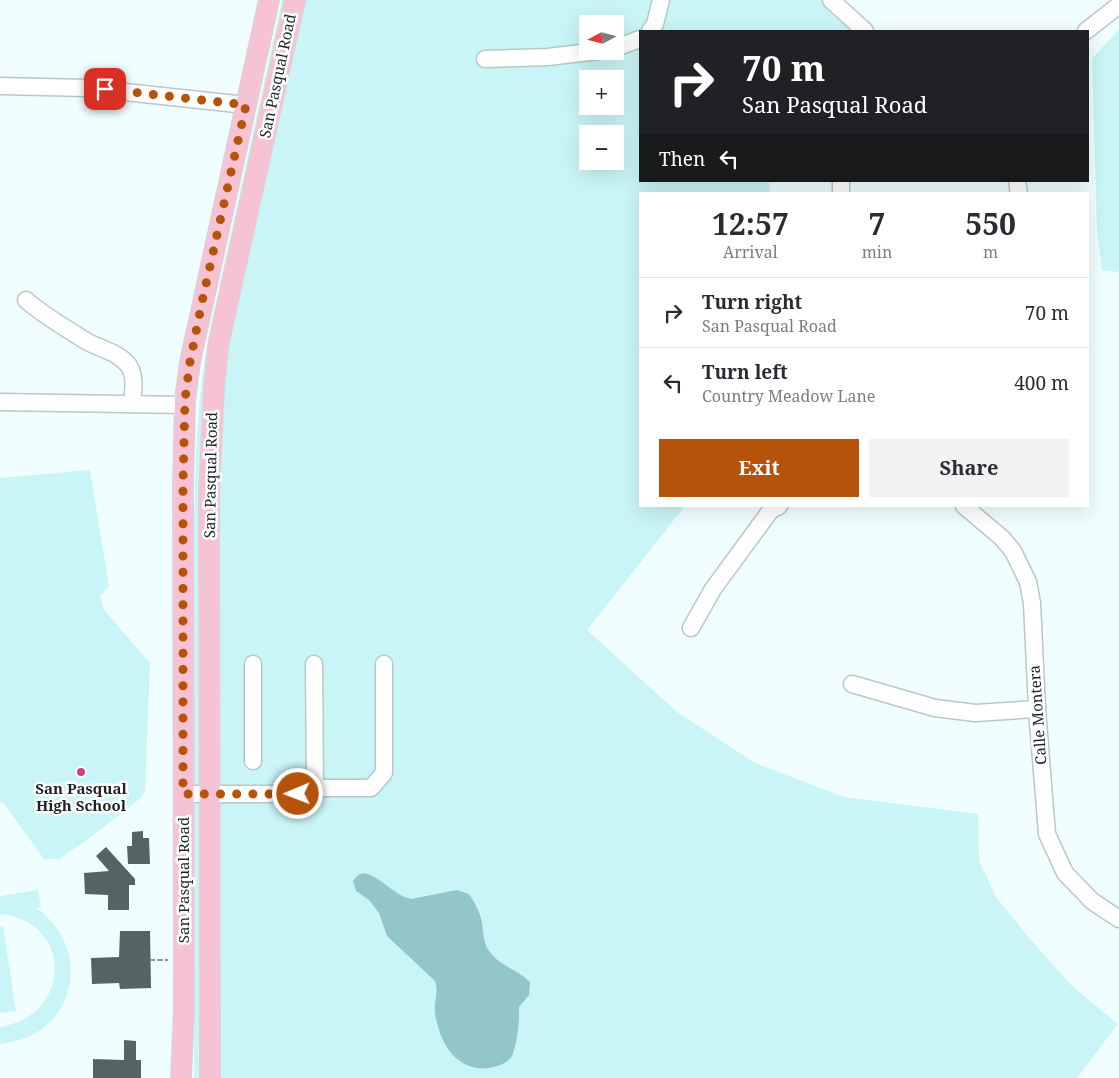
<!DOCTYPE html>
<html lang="en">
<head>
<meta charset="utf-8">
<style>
  :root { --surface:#fff; --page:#f2f2f3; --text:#2b2b33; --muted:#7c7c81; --line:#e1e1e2; --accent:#b45309 }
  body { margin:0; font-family:"Noto Serif",serif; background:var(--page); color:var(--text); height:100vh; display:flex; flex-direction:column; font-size:19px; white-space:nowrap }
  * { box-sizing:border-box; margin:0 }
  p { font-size:16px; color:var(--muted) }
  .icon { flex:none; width:28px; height:28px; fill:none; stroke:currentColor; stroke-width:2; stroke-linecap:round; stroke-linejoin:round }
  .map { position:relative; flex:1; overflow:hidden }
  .sheet { position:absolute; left:639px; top:192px; width:450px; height:315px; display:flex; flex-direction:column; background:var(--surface); border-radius:0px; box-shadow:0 5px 20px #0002 }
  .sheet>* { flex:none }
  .guide { position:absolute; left:639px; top:30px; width:450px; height:152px; border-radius:0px; box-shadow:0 5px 20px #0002; background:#202124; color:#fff; overflow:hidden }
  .needle { width:32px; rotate:263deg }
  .controls { position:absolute; left:579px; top:15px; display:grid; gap:10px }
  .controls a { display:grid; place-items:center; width:45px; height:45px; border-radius:0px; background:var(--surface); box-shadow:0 5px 20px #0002; font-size:25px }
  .pin { position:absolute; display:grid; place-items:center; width:42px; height:42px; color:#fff; margin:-21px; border-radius:10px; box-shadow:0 2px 8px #0006 }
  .me { position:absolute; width:55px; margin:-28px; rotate:269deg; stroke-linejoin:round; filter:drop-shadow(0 0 4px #0008) }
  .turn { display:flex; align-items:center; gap:18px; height:105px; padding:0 20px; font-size:22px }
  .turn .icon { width:65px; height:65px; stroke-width:2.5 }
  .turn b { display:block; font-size:35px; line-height:42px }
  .then { display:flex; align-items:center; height:48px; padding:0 20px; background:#0003; gap:10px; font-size:19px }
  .eta { display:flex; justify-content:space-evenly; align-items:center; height:85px; text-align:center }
  .eta b { font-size:30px; font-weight:700; line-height:35px }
  .primary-button { display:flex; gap:10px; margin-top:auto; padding:10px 20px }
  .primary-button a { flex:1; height:58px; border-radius:0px; background:var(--accent); color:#fff; font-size:20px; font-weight:700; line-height:58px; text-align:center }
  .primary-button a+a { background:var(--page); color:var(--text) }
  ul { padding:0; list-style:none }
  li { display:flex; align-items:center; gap:15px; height:70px; padding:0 20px; border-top:1px solid var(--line) }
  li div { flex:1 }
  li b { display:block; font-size:19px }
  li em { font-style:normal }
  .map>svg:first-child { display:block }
  .green { fill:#c9f5f6; fill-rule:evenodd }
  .water { fill:#92c6c9 }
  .building { fill:#546364 }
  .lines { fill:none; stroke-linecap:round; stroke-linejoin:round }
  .minor-casing { stroke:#b8c8c9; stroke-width:19 }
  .major-casing { stroke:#d6d7d7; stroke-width:22 }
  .path { stroke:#869091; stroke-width:2; stroke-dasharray:5 2.5; stroke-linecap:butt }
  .minor { stroke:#fff; stroke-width:16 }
  .major { stroke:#f6c3d4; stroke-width:20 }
  .route { stroke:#b45309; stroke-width:9; stroke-dasharray:0 16.2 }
  .poi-dot { fill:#cc427b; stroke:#fff; stroke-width:2 }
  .labels { text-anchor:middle; stroke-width:5; stroke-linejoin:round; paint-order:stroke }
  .street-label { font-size:15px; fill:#1c2223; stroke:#fff }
  .poi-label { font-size:15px; font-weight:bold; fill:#1c2223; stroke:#fff }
</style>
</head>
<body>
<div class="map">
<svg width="1119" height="1078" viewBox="0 0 1119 1078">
  <rect width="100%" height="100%" fill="#f0feff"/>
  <!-- green -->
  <g class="green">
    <path d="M282,0H831L865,31H640V181H769L770,194H640V506H685L587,630L677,712L755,763L844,797L978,814L979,861L996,897L1025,933L1071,985L1118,1024L1077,1078H194V542C195,474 196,406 208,339ZM588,24H615V51H588ZM588,79H615V106H588ZM588,134H615V161H588Z"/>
    <path d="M1119,29V272L1102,270L1097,228L1092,59Z"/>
    <path d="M90,470L109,586L100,596L104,610L150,663L145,790L142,797L91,837L59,859H44L2,801L0,803V478Z"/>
    <path d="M38,890L41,907L36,908C78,936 84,996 43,1028C30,1038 15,1042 0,1044V1027C74,1015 72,920 0,914V896Z"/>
    <path d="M0,927H3L16,1011L0,1013Z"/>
  </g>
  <!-- water -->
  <path class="water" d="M364,873C382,877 393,895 411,899L457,890L469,894C474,901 478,909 481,918C484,929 482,943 490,952C500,966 518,970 530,982L529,995L519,1007C520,1020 517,1044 512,1056C509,1061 505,1063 500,1065C478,1074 456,1065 445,1044C441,1038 435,1019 435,1011C434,1000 439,992 435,981L387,936L379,913L369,900L356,891L353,881L358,875Z"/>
  <!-- building -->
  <g class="building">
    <path d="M143,831V838H149L150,864H128L127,846H132V832Z"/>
    <path d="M106,847L135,879V885H129V910H108V895L85,894L84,873L109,871L96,856Z"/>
    <path d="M120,931H150L151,988L120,989L119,983L92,984L91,958L119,957Z"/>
    <path d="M124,1040L136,1041V1060H141V1078H93V1059L124,1060Z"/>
  </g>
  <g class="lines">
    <!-- minor casing -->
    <g class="minor-casing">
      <g id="minor">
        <path d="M831,0L865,31"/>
        <path d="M650,31L655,24L661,0"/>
        <path d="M1086,31L1119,5"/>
        <path d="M615,48L640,39"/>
        <path d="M485,59L548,57L598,51"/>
        <path d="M0,86L88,88L246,105"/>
        <path d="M841,181V194"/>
        <path d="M1017,181L1019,194"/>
        <path d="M26,300C44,316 66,328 86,341C100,349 119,352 129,366C136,377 133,391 132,404"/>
        <path d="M0,402L185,405"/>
        <path d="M964,506L1002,538L1013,551L1028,582L1032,603L1037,709L1047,834L1065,873L1092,901L1119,919"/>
        <path d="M691,628L713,589L771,510L779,506"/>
        <path d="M314,664L315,788"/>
        <path d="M852,684L935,708L975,713L1037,709"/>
        <path d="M253,761V664"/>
        <path d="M183,794H298L315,788H371L384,773V664"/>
      </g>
    </g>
    <!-- major casing -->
    <g class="major-casing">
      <g id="major">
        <path d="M181,1078L184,1008L183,484L185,400L190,362L269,0"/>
        <path d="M210,1078L209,495L214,388L218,347L229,296L295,0"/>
      </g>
    </g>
    <!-- path -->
    <path class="path" d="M150,960H168"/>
    <!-- minor -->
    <use href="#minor" class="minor"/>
    <!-- major -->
    <use href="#major" class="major"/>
  </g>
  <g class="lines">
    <!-- route -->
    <path class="route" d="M105,89L246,105L202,302L190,362L185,400L183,484V794H298"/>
  </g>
  <!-- markers -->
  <circle class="poi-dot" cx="81" cy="772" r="5"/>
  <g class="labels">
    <!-- street labels -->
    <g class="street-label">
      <text transform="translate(278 76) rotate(-78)" y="5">San Pasqual Road</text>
      <text transform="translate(211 475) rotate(-89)" y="5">San Pasqual Road</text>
      <text transform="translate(1038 715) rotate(-94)" y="5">Calle Montera</text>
      <text transform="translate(184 880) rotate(-90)" y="5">San Pasqual Road</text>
    </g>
    <!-- poi labels -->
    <g class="poi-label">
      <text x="81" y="794">San Pasqual<tspan x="81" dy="17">High School</tspan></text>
    </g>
  </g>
</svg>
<div class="controls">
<a><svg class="needle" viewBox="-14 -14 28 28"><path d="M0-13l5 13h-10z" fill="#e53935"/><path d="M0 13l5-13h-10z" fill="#7c7c81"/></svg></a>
<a>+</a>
<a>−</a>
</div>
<div class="pin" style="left:105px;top:89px;background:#d93025"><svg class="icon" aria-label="arrive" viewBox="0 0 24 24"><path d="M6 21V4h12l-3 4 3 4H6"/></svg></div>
<svg class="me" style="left:298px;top:794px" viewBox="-20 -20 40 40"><circle r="17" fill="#b45309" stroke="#fff" stroke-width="3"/><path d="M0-11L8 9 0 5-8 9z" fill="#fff"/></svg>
<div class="guide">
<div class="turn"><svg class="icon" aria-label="right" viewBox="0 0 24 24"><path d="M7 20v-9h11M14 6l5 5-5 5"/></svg><div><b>70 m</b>San Pasqual Road</div></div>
<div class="then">Then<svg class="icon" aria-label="left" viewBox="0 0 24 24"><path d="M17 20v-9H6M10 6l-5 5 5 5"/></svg></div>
</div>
<section class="sheet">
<div class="eta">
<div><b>12:57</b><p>Arrival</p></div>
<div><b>7</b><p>min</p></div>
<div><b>550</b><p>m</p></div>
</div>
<ul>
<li><svg class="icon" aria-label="right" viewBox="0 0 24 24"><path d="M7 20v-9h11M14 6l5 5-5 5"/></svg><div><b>Turn right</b><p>San Pasqual Road</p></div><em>70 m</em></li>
<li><svg class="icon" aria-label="left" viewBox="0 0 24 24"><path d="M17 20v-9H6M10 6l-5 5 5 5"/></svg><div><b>Turn left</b><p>Country Meadow Lane</p></div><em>400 m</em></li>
</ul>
<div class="primary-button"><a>Exit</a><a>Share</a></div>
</section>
</div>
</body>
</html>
